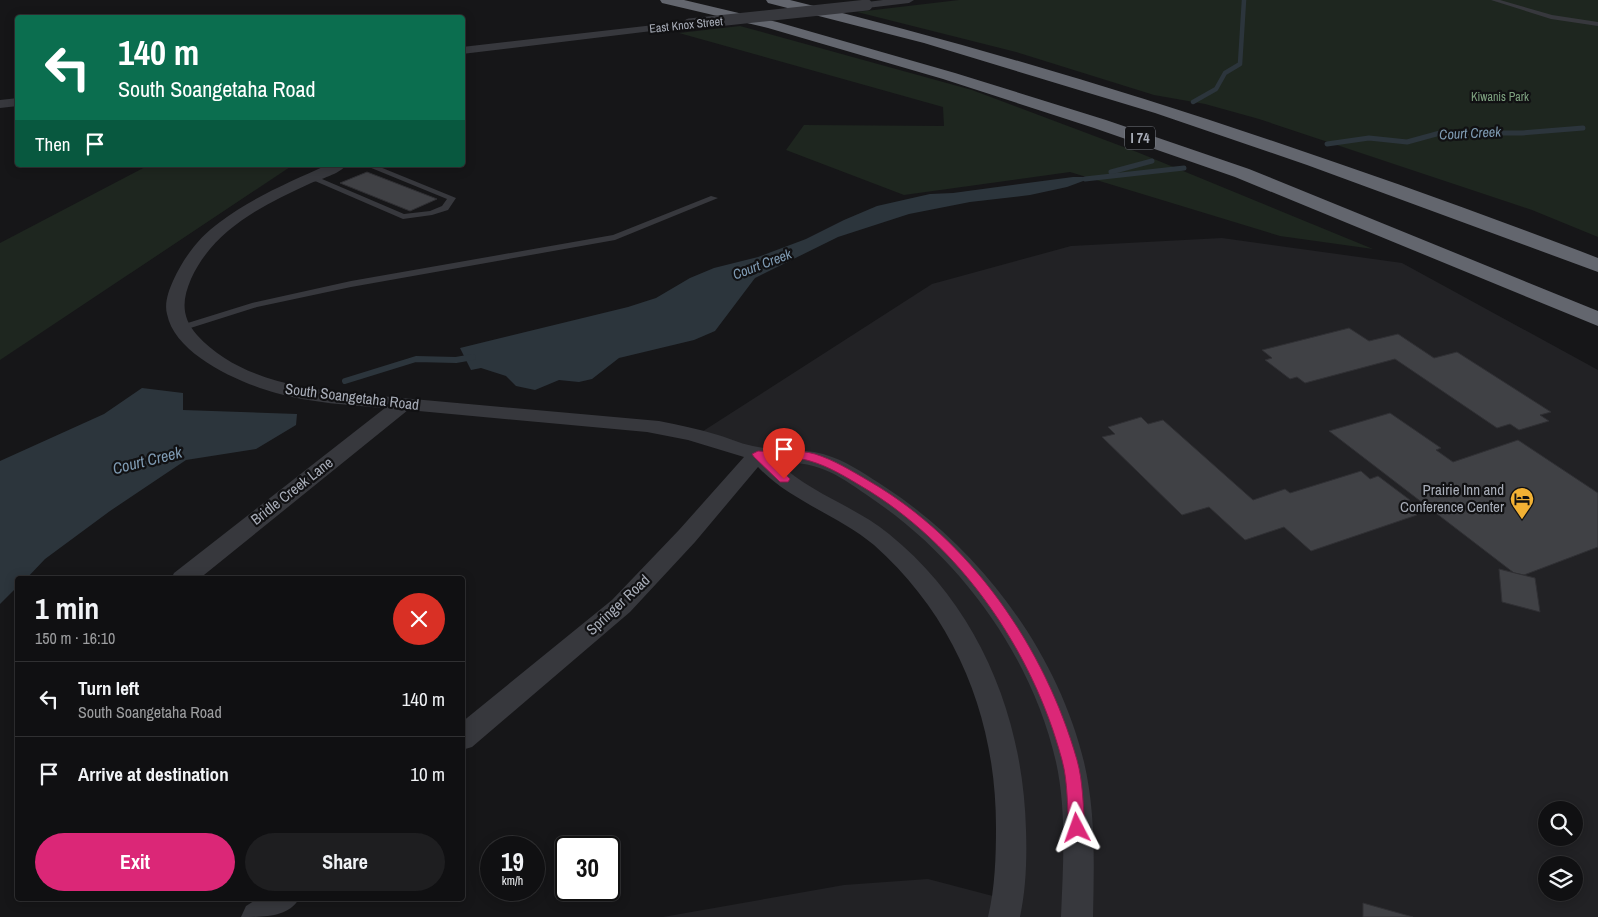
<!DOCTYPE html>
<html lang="en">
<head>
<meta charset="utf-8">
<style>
  :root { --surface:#101012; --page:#1e1e20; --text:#f1f3f6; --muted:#9c9d9f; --line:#303032; --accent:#db2777 }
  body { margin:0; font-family:"Archivo Narrow",sans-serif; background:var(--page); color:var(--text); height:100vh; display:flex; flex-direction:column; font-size:19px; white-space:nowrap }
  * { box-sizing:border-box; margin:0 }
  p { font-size:16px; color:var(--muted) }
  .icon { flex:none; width:28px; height:28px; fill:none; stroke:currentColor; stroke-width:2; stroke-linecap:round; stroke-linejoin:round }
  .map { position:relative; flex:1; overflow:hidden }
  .sheet { position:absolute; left:15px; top:576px; width:450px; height:325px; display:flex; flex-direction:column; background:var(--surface); border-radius:5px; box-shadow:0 2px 12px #0003,0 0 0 1px var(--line) }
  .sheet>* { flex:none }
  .guide { position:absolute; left:15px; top:15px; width:450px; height:152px; border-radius:5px; box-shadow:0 2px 12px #0003,0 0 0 1px var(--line); background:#0b6e4f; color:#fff; overflow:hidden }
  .fabs { position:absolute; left:1538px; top:801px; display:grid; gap:10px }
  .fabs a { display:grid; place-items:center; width:45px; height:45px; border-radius:50%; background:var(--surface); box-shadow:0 2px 12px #0003,0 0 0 1px var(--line); font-size:25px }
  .speed { position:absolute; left:480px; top:836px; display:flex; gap:10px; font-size:25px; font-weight:700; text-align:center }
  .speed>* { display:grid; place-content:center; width:65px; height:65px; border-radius:50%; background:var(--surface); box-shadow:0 2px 12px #0003,0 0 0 1px var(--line); line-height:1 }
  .speed small { font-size:12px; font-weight:400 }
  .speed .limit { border:2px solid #111; border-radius:8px; background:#fff; color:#111 }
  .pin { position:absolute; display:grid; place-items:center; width:42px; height:42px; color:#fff; margin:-51px -21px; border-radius:50% 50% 50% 0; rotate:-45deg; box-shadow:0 0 5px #0007 }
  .pin .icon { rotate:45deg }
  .me { position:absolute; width:55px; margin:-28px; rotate:356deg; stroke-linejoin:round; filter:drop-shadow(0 0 4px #0008) }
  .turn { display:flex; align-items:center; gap:18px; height:105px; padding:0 20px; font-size:22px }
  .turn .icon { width:65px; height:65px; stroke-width:2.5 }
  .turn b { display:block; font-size:35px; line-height:42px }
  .then { display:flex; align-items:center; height:48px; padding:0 20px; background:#0003; gap:10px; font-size:19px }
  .round { display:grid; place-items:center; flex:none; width:52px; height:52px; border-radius:26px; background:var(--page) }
  .overview { display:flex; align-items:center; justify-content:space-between; height:85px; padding:0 20px }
  h1 { font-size:30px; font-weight:700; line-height:38px }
  .action { display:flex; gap:10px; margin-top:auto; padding:10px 20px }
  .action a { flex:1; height:58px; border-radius:30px; background:var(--accent); color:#fff; font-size:20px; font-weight:700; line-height:58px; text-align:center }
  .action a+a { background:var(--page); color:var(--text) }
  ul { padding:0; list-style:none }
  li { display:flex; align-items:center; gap:15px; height:75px; padding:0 20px; border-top:1px solid var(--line) }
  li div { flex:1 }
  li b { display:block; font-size:19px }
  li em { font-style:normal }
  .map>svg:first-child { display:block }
  .built { fill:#222225; fill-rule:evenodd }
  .green { fill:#1e261f }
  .water { fill:#2c353c }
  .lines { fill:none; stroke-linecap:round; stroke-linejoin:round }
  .stream-far2 { stroke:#2c353c; stroke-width:4.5 }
  .stream-far1 { stroke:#2c353c; stroke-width:5 }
  .stream { stroke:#2c353c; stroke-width:6 }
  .building { fill:#404145; stroke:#303034 }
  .service { fill:#37383d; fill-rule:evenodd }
  .minor { fill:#37383d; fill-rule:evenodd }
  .motorway { fill:#63666e; fill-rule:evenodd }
  .minor-bridge { stroke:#37383d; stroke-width:11 }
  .route { fill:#db2777; stroke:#8e194d }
  .labels { text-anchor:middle; stroke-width:4.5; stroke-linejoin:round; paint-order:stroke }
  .far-street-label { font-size:12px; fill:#a8adb8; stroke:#111113 }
  .far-park-label { font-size:12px; fill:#7fa381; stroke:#111113 }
  .far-water-label { font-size:14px; font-style:italic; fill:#7f9bb3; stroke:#111113 }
  .shield { fill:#111113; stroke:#7b7e86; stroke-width:1 }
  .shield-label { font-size:14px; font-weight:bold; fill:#a8adb8 }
  .street-label { font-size:15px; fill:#a8adb8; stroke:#111113 }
  .poi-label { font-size:15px; fill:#a8adb8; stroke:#111113; text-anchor:end }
  .water-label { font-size:16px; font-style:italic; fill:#7f9bb3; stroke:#111113 }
</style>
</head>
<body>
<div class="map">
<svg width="1598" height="917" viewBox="0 0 1598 917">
  <rect width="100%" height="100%" fill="#161618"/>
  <!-- built -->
  <path class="built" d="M1222,238L1402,263L1598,370V917H663L844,885L928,879L1008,900L995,706L914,570L758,454L697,435L932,284L1071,246ZM1546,810H1574V838H1546ZM1546,865H1574V892H1546Z"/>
  <!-- green -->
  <g class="green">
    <path d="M959,0H1598V237L1532,210L1259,119L1205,104L1154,95L1016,52L857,12Z"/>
    <path d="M740,26L972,90L1137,152L1373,249L1280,236L1070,172L904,195L786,150L804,125L944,126L943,107L679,33Z"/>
    <path d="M149,165H293L0,360V243Z"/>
  </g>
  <!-- water -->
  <g class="water">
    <path d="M1073,177H1094L1067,187L1030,195L970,202L909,214L838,237L755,278L715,331L694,340L619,358L592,379L579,382L559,380L535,390L516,386L506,376L481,368L471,370L460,348L628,307L656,298L690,278L714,268L758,257L806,239L844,220L877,206L930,194L953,193Z"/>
    <path d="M142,388L183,393V410L297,414L296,425L256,449L186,460L110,511L45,559L26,579H18L17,587L0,604V461L104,414Z"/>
  </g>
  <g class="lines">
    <!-- stream-far2 -->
    <path class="stream-far2" d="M1193,102L1216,89L1225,73L1240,64L1244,0"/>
    <!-- stream-far1 -->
    <g class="stream-far1">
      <path d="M1327,144L1369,138L1407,142L1440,133H1522L1583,128"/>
      <path d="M1111,172L1152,161"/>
      <path d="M1085,179L1184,168"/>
    </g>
    <!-- stream -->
    <path class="stream" d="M345,381L416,359L456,360L473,357"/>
  </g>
  <!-- building -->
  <g class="building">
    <path d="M367,172L437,199L410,211L340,183Z"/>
    <path d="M1349,328L1369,341L1398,334L1434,358L1457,352L1551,412L1540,415L1549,421L1519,430L1510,424L1497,428L1395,359L1305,383L1297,377L1290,379L1265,360L1272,358L1262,350Z"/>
    <path d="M1390,413L1441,448L1436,450L1453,462L1518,440L1598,493V547L1524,575L1514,573L1329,431Z"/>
    <path d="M1141,417L1148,424L1163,420L1253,500L1285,489L1290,493L1361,471L1370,479L1378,476L1410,500L1402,503L1417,515L1311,551L1284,527L1245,540L1209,507L1182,515L1102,437L1115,434L1108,427Z"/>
    <path d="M1499,569L1535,578L1540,612L1502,602Z"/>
    <path d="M1363,903L1413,917H1363Z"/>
  </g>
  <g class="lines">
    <!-- service -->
    <g class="service">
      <path d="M1491,0H1500L1552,15L1598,22V26L1551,19Z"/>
      <path d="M364,165H375L456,198L448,210L432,215L403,219L308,178L315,176L404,214L430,211L442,206L447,199Z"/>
      <path d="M711,196L718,198L615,240L351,287L257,307L181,331L176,328L178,326L252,303L351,281L613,235Z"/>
    </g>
    <!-- minor -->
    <g class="minor">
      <path d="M883,0H914L909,3L867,8L862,5L867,2Z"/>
      <path d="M689,21L694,24L693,26L462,54V47Z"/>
      <path d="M18,98V106L0,108V100Z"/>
      <path d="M327,165H346C340,174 320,179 309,184C263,205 213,230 191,279C182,300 181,317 197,335C234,376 295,388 346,393L659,421C679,425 698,429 718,435C731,439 744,445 758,447C783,452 807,447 832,457C851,464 868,476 885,487C980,549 1057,651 1084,762C1096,813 1094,866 1093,917H1061C1063,866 1067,812 1056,762C1032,657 962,560 874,500C839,476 823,462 778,462C809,493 855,506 889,534C979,607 1023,716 1026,830C1027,859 1026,889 1020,917H988C995,888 996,857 996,827C996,718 956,618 874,545C838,515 790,501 758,467L695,542L630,612L472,747L462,750V722L612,600L679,530L744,457L688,440L647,432L408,410L199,579H171L174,573L385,408C349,405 312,403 276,393C240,383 175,355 167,314C164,303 169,290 173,281C184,257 199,237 220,222C253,197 290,182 327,165Z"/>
      <path d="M257,899H299C288,917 265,917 241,917L246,906Z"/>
    </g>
    <!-- motorway -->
    <g class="motorway">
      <path d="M660,0H684L777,22L955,73L1106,120L1249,169L1598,311V326L1235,177L1094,128L943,79L768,28L662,3Z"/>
      <path d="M766,0H790C1058,65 1321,153 1580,251L1598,258V272L1307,165L1155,113L924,43L768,3Z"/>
    </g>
    <!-- minor-bridge -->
    <path class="minor-bridge" d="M689,24L867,5"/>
  </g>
  <!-- route -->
  <path class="route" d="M758,451C775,452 798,449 815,454C834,460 852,471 869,481C971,540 1045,648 1077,760C1083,781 1083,806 1085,828L1083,833L1077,835L1072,833L1069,828C1067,806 1068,782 1062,760C1033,651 960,544 861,486C846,477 828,466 810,461C798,457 782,459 769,458L790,479L788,482H780L754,457L752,454Z"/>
  <!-- icons -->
  <defs>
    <g id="hotel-pin" transform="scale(1.25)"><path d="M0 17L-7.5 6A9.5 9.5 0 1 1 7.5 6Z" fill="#f2b134" stroke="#111113"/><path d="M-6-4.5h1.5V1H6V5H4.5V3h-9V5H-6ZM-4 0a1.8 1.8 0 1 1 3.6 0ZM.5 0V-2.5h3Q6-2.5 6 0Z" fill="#111"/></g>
  </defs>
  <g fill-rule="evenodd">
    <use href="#hotel-pin" x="1522" y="499"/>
  </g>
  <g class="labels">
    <!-- far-street labels -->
    <g class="far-street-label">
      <text transform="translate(686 25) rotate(-6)" y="4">East Knox Street</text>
    </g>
    <!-- far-park labels -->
    <g class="far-park-label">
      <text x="1500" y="101">Kiwanis Park</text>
    </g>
    <!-- far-water labels -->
    <g class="far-water-label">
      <text transform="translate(1470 133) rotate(-3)" y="5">Court Creek</text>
      <text transform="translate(762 264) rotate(-21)" y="5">Court Creek</text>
    </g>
    <!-- shield labels -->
    <rect class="shield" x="1125" y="126.5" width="30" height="23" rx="4"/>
    <g class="shield-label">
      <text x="1140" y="143">I 74</text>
    </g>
    <!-- street labels -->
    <g class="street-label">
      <text transform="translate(352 397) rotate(7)" y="5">South Soangetaha Road</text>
      <text transform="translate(292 491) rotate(-38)" y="5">Bridle Creek Lane</text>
      <text transform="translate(618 605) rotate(-43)" y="5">Springer Road</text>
    </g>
    <!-- poi labels -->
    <g class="poi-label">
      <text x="1504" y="495">Prairie Inn and<tspan x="1504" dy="17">Conference Center</tspan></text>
    </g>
    <!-- water labels -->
    <g class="water-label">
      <text transform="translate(147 460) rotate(-14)" y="6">Court Creek</text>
    </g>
  </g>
</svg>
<div class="fabs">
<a><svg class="icon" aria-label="search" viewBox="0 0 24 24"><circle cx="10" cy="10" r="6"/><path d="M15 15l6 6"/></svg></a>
<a><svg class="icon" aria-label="layers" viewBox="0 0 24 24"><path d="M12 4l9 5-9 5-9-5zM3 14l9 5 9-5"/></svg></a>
</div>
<div class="speed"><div>19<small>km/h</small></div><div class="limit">30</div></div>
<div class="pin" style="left:784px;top:479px;background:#d93025"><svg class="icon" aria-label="arrive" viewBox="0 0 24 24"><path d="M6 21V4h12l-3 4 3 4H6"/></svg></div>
<svg class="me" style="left:1077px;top:828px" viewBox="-20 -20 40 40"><path d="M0-17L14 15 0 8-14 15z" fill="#db2777" stroke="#fff" stroke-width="4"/></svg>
<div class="guide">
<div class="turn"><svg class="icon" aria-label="left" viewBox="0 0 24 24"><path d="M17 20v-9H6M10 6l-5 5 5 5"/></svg><div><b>140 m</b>South Soangetaha Road</div></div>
<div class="then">Then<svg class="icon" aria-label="arrive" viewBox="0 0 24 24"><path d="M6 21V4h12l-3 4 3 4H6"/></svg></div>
</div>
<section class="sheet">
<div class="overview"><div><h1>1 min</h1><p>150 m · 16:10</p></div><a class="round" style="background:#d93025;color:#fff"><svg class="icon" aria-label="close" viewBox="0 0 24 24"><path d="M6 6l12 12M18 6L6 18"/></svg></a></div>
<ul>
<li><svg class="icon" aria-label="left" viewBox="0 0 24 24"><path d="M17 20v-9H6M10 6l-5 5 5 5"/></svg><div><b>Turn left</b><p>South Soangetaha Road</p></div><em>140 m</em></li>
<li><svg class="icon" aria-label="arrive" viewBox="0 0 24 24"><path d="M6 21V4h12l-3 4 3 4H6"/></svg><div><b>Arrive at destination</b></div><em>10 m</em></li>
</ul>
<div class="action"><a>Exit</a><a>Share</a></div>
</section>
</div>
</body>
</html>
